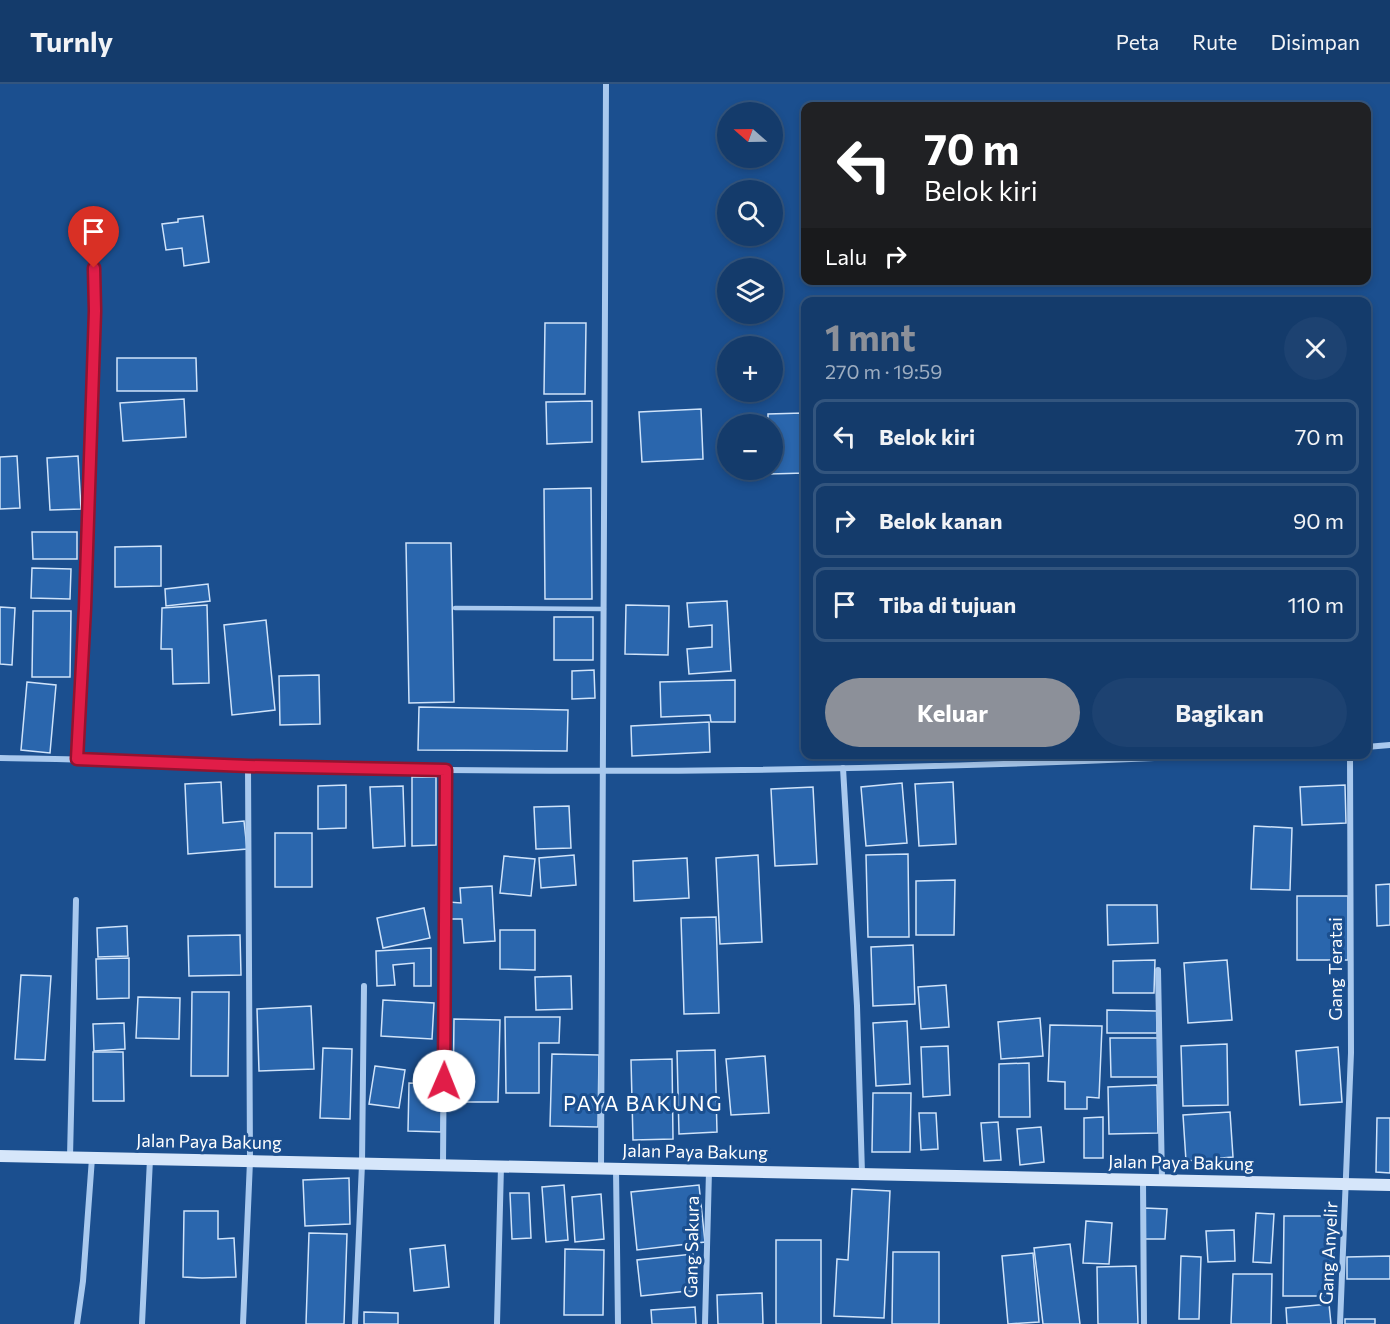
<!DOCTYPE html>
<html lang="id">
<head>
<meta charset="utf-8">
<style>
  :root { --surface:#143b6b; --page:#1d4271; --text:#f1f3f6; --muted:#9dadc1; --line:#33557e; --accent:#8c9099 }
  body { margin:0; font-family:Commissioner,sans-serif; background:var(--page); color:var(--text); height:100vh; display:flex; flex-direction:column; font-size:22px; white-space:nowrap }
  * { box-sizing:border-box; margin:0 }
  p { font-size:20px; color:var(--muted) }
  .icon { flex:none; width:33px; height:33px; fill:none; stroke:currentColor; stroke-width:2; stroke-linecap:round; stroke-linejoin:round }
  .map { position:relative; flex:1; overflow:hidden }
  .panel { position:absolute; left:801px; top:213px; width:570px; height:462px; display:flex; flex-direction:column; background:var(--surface); border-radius:12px; box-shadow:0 3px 9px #0003,0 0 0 2px var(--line) }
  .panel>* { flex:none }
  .hud { position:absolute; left:801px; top:18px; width:570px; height:183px; border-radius:12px; box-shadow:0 3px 9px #0003,0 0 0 2px var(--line); background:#202124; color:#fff; overflow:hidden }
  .needle { width:39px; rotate:290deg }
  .fabs { position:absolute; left:717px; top:18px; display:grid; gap:12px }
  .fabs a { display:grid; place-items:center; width:66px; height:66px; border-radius:50%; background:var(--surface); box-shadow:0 3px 9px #0003,0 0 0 2px var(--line); font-size:30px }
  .pin { position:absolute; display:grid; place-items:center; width:51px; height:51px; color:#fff; margin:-62px -26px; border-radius:50% 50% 50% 0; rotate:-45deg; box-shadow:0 0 6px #0007 }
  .pin .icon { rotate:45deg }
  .me { position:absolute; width:66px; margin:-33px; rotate:1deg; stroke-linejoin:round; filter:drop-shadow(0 0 4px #0008) }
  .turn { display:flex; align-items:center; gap:21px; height:126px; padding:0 24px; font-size:27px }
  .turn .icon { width:78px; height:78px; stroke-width:2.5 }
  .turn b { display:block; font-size:42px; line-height:51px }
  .then { display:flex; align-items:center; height:57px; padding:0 24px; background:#0003; gap:12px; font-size:22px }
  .round { display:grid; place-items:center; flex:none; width:63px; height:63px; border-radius:32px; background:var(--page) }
  .summary { display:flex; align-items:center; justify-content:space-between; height:102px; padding:0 24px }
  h1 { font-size:36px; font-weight:700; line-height:45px; color:var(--accent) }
  .primary-button { display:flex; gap:12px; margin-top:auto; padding:12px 24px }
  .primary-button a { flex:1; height:69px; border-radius:36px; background:var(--accent); color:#fff; font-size:24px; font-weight:700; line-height:69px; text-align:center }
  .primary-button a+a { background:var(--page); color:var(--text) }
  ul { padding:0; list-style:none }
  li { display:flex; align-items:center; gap:18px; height:75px; margin:0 12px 9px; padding:0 12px; border:3px solid var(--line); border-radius:12px }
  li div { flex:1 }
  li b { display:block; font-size:22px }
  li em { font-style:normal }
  header { display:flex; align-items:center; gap:36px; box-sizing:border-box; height:84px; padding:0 30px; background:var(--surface); border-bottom:2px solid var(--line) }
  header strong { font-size:28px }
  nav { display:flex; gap:33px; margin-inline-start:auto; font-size:21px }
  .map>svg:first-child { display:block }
  .building { fill:#2a66ad; stroke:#cfe3fa; stroke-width:1.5 }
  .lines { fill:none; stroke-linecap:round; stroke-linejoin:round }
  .lane { stroke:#a9c9ee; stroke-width:4.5 }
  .street { stroke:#a9c9ee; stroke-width:6 }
  .secondary { stroke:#d6e6fa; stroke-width:12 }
  .route-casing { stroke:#92132f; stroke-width:15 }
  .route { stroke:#e11d48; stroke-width:10 }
  .labels { text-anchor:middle; stroke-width:6; stroke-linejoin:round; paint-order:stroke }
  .street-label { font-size:18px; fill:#fff; stroke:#1b4f8f }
  .quarter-label { font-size:21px; letter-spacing:1.5px; fill:#fff; stroke:#1b4f8f }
</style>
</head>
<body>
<header>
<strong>Turnly</strong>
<nav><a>Peta</a><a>Rute</a><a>Disimpan</a></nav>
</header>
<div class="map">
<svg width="1390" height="1240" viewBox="0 0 1390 1240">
  <rect width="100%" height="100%" fill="#1b4f8f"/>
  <!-- building -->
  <g class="building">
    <path d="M203,132L209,178L184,182L182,164L166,166L162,140L178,138V135Z"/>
    <path d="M545,239H586L585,310H544Z"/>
    <path d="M117,274H196L197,307H117Z"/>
    <path d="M184,315L186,353L123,357L120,319Z"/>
    <path d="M592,317V358L547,360L546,318Z"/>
    <path d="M701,325L703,375L642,378L639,328Z"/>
    <path d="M803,329L805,389L769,390V386H772V340H768V330Z"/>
    <path d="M17,372L20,424L0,425V373Z"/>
    <path d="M78,372L81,425L50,426L47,374Z"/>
    <path d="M591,404L592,515H545L544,405Z"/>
    <path d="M32,448H77V475H33Z"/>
    <path d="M406,459H451L454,618L409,619Z"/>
    <path d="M161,462V502L115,503V463Z"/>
    <path d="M32,484L71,485L70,515L31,514Z"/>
    <path d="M208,500L210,517L166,522L165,505Z"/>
    <path d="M727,517L731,587L689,590L687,565L712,563V541L689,543L687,519Z"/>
    <path d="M207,521L209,599L173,600L172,565H161L162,524Z"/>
    <path d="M626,521L669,522L668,571L625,570Z"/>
    <path d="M0,523L15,524L12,581L0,580Z"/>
    <path d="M33,527H71L70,593H32Z"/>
    <rect x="554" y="533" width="39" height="43"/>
    <path d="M266,536L275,626L232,631L224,541Z"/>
    <path d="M594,586L595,614L572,615V587Z"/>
    <path d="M319,591L320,640L280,641L279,592Z"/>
    <path d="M735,596V638H711L710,631L661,633L660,598Z"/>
    <path d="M27,598L56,601L50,669L21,666Z"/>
    <path d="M419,623L568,626L567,667L418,666Z"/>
    <path d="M709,638L710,668L632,672L631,642Z"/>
    <path d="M412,693H436V761L412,762Z"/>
    <path d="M221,698L223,739L244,737L247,765L188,770L185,700Z"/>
    <path d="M953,698L956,760L919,762L915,700Z"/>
    <path d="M902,699L907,759L866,762L861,703Z"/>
    <path d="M346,701V744L318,745V702Z"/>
    <path d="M1345,701L1346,739L1302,741L1300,703Z"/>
    <path d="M403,702L405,762L373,764L370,703Z"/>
    <path d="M813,703L817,780L775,782L771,705Z"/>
    <path d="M569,722L571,764L536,765L534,723Z"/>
    <path d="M1254,742L1292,744L1290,806L1251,805Z"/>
    <rect x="275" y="749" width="37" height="54"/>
    <path d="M908,770L909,853H868L866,771Z"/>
    <path d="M574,771L576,801L541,804L539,774Z"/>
    <path d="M758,771L762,858L720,860L716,774Z"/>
    <path d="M504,772L535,775L531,812L500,809Z"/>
    <path d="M687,774L689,814L634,817L633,777Z"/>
    <path d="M955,796L954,851H916V797Z"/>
    <path d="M1390,800V841L1377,842L1376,801Z"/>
    <path d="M492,802L495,857L464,859L462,835H449V818L461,819L460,804Z"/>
    <rect x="1297" y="812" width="51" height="64"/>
    <path d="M1107,821H1157L1158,859L1108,861Z"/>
    <path d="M424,824L430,854L383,864L377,834Z"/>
    <path d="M716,833L719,929L684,930L681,834Z"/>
    <path d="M127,842L128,872L98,873L97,844Z"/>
    <path d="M500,846H535V886L500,885Z"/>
    <path d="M240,851L241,891L189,892L188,852Z"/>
    <path d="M913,861L915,920L873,922L871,863Z"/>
    <path d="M431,864V902H414V879L393,881L395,901L377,902L376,867Z"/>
    <path d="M129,874V914L97,915L96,875Z"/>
    <path d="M1155,876L1154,909H1113V877Z"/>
    <path d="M1227,876L1232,936L1188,939L1184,879Z"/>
    <path d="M21,891L51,892L45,976L15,975Z"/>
    <path d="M571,892L572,925L536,926L535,893Z"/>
    <path d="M946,901L949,943L921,945L918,903Z"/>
    <path d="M192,908H229L228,992H191Z"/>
    <path d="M138,913L180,914L179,955L136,954Z"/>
    <path d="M383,916L434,919L432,955L381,952Z"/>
    <path d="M311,922L314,985L259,987L257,925Z"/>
    <path d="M1107,926L1157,927V949H1107Z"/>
    <path d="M505,933H560L559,959H539V1009H506Z"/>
    <path d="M1040,934L1043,972L1001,975L998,938Z"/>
    <path d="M454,935L500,936L498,1018H453Z"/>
    <path d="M907,937L910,1000L876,1002L873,939Z"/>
    <path d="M124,939L125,965L94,967L93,940Z"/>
    <path d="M1050,941L1102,942L1099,1014L1087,1013V1025H1065V998L1048,997Z"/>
    <path d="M1110,954H1158V993H1111Z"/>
    <path d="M1227,960L1228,1021L1183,1022L1181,962Z"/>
    <path d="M948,962L950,1011L923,1013L921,963Z"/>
    <path d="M1338,963L1342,1018L1300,1021L1296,967Z"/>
    <path d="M323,964L352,965L350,1035L320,1034Z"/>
    <path d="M715,966L717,1048L679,1050L677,967Z"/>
    <path d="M93,968H123L124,1017H93Z"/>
    <path d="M552,970L599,971L598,1043L550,1042Z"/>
    <path d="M765,972L769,1029L731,1031L726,975Z"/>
    <path d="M672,975L673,1055L633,1056L631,976Z"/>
    <path d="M1029,979L1030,1033H999V980Z"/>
    <path d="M375,982L405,986L399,1024L369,1020Z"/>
    <path d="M409,999L442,1000L441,1048L408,1047Z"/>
    <path d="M1157,1001L1158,1049L1109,1050L1108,1003Z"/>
    <path d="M873,1009H911L910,1068H872Z"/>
    <path d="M1230,1028L1233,1073L1186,1077L1183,1031Z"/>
    <path d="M919,1029H936L938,1065L921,1066Z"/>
    <path d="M1103,1033V1074H1084V1034Z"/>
    <path d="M1377,1034H1390V1089L1376,1088Z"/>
    <path d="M998,1038L1001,1076L984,1077L981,1039Z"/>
    <path d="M1041,1043L1044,1078L1020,1081L1017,1045Z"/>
    <path d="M349,1094L350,1140L305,1142L303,1096Z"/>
    <path d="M564,1101L568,1156L546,1158L542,1103Z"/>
    <path d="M699,1101L705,1158L637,1166L631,1108Z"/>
    <path d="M852,1105L890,1107L884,1234L834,1232L837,1175L848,1176Z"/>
    <path d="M510,1109H529L531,1154L512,1155Z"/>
    <path d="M601,1110L604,1155L575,1158L572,1113Z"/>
    <path d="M1145,1124L1167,1125L1165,1155H1144Z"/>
    <path d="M184,1127H218V1155L234,1154L236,1193L202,1194L183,1193Z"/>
    <path d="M1256,1129L1274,1130L1271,1179L1253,1178Z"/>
    <path d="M1284,1132H1334L1333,1212H1283Z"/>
    <path d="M1086,1137L1112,1139L1109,1180L1083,1179Z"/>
    <path d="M1234,1146L1235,1177L1208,1178L1206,1147Z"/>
    <path d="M309,1149L347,1150L344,1240H306Z"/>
    <rect x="776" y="1156" width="45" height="84"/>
    <path d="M1070,1160L1080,1240H1043L1034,1164Z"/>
    <path d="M445,1161L449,1203L414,1207L410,1165Z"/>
    <path d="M565,1165L604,1166L603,1231H564Z"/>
    <path d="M893,1168H939V1240H892Z"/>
    <path d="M1033,1169L1039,1238L1008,1240L1002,1172Z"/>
    <path d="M693,1170L697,1206L641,1212L637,1176Z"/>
    <path d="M1181,1172L1201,1173L1199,1235H1179Z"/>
    <path d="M1390,1172V1195H1347V1173Z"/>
    <path d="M1136,1182L1138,1240H1098L1097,1183Z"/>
    <path d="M1233,1190H1272L1271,1240H1231Z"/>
    <path d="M762,1209L763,1240H718L717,1211Z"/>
    <path d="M1329,1220L1331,1240H1287L1286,1224Z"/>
    <path d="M695,1223L696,1240H652L651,1226Z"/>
    <path d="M364,1228L398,1229V1240H364Z"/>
    <rect x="1345" y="1235" width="30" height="5"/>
  </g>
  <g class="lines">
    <!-- lane -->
    <path class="lane" d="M455,524L604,525"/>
    <!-- street -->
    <g class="street">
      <path d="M1366,663L1390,661"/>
      <path d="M0,674C149,676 298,684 446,686C709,689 972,684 1234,670"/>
      <path d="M77,675L85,524L95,227L94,162"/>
      <path d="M843,684L857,922L862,1089"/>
      <path d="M1158,886L1162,1096"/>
      <path d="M70,1073L76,816"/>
      <path d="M443,1081L446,686"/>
      <path d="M601,1084L606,0"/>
      <path d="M616,1085L618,1240"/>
      <path d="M1143,1096L1144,1240"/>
      <path d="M77,1240L83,1197L92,1074"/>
      <path d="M142,1240L150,1075"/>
      <path d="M243,1240L250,1077L248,682"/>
      <path d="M355,1240L362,1080L364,902"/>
      <path d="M497,1240L501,1082"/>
      <path d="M705,1240L709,1087"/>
      <path d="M1340,1240L1351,969L1350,670"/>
    </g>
    <!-- secondary -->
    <path class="secondary" d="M0,1072L1390,1101"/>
  </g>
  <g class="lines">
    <!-- route casing -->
    <g class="route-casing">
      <path id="route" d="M94,184L95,227L85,524L77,675L248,682L446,686L444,997"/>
    </g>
    <!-- route -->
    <use href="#route" class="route"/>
  </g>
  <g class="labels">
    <!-- street labels -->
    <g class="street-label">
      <text transform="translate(1336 885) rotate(-90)" y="6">Gang Teratai</text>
      <text transform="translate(209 1058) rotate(1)" y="6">Jalan Paya Bakung</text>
      <text transform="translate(695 1068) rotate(1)" y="6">Jalan Paya Bakung</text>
      <text transform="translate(1181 1079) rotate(1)" y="6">Jalan Paya Bakung</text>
      <text transform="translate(692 1163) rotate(-89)" y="6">Gang Sakura</text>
      <text transform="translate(1329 1169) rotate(-87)" y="6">Gang Anyelir</text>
    </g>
    <!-- quarter labels -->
    <g class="quarter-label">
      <text x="643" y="1027">PAYA BAKUNG</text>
    </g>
  </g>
</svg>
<div class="fabs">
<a><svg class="needle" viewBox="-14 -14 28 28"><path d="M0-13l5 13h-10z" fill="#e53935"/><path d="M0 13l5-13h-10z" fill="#9dadc1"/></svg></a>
<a><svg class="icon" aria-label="search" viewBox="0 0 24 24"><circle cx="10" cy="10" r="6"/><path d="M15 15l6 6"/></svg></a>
<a><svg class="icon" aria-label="layers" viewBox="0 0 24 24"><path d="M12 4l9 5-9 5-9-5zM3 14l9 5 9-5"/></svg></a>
<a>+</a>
<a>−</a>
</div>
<div class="pin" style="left:94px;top:184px;background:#d93025"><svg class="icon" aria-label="arrive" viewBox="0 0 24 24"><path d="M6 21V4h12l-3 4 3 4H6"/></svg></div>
<svg class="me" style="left:444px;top:997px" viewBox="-20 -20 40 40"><circle r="19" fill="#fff"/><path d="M0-13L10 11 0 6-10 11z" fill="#e11d48"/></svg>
<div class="hud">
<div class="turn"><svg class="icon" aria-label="left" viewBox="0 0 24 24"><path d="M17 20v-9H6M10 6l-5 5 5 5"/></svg><div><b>70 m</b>Belok kiri</div></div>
<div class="then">Lalu<svg class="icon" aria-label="right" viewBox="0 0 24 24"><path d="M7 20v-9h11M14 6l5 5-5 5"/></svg></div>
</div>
<section class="panel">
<div class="summary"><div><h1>1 mnt</h1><p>270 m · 19:59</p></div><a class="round"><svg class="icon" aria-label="close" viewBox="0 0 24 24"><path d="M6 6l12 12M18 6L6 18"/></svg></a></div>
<ul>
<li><svg class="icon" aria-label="left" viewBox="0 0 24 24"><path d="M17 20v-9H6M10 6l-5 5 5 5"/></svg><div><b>Belok kiri</b></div><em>70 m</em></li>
<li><svg class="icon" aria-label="right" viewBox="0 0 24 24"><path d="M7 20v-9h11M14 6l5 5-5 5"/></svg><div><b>Belok kanan</b></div><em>90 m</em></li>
<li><svg class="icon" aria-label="arrive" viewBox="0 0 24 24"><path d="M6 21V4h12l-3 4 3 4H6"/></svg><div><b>Tiba di tujuan</b></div><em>110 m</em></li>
</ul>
<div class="primary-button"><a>Keluar</a><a>Bagikan</a></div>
</section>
</div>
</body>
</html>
